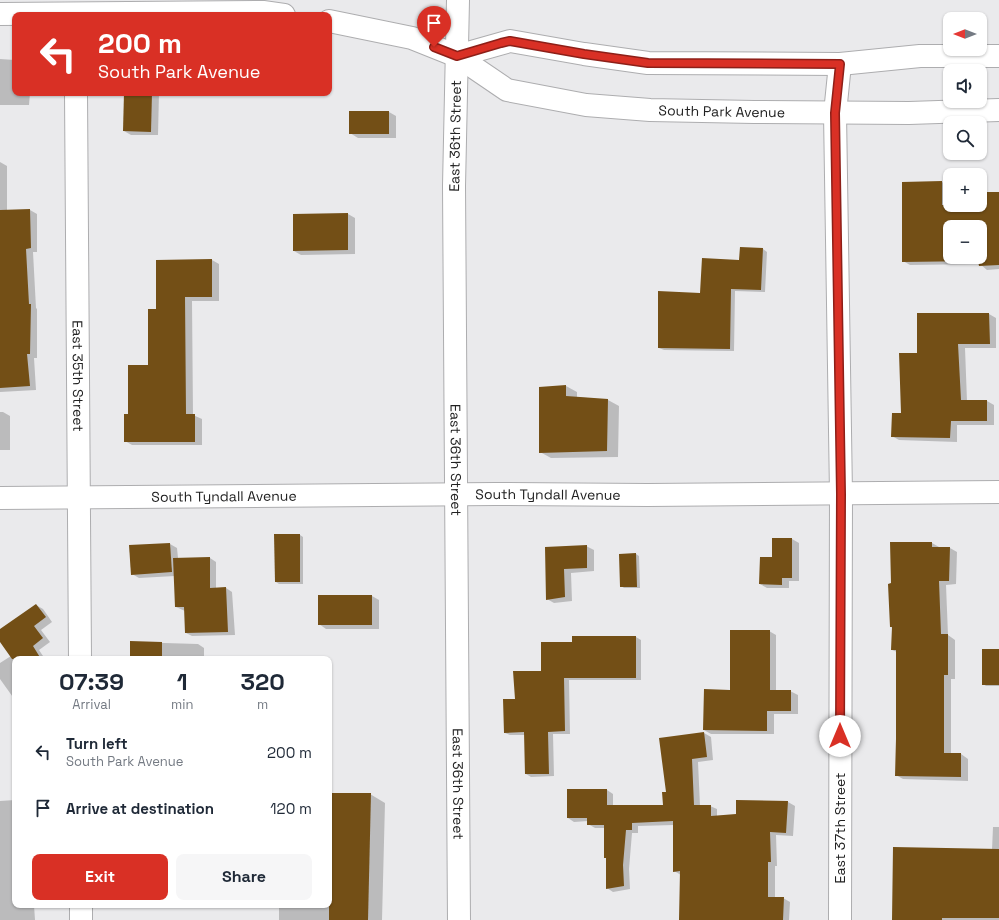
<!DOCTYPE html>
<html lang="en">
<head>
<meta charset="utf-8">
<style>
  :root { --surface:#fff; --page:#f6f6f7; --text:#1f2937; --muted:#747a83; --accent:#d93025 }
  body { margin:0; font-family:"Space Grotesk",sans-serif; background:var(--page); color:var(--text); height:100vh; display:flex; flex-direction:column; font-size:15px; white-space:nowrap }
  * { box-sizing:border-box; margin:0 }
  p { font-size:13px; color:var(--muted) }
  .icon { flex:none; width:22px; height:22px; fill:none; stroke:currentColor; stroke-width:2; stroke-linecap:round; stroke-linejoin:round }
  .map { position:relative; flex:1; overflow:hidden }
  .sheet { position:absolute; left:12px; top:656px; width:320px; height:252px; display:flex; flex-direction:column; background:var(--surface); border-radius:8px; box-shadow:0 1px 3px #0004 }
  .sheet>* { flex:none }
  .hud { position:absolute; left:12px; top:12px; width:320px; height:84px; border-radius:8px; box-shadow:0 1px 3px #0004; background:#d93025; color:#fff; overflow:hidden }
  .needle { width:26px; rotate:270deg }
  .controls { position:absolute; left:943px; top:12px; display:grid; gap:8px }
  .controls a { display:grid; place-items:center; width:44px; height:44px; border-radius:8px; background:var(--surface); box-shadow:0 1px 3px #0004; font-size:20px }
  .pin { position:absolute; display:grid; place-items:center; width:34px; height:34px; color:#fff; margin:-41px -17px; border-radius:50% 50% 50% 0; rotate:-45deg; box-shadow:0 0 4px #0007 }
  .pin .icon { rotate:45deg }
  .me { position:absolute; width:44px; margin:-22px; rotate:0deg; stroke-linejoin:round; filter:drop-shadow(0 0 3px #0008) }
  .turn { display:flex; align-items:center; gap:14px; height:84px; padding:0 20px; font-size:18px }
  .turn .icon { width:52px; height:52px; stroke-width:2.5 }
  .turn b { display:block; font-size:28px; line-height:34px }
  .eta { display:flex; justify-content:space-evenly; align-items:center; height:68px; text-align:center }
  .eta b { font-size:24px; font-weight:700; line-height:28px }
  .button { display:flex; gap:8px; margin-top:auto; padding:8px 20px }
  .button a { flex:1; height:46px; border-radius:8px; background:var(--accent); color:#fff; font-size:16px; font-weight:700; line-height:46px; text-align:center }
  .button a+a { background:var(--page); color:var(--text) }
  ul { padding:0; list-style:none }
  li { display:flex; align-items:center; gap:12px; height:56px; padding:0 20px }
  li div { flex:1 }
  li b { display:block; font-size:15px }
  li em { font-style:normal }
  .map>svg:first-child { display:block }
  .shadow { fill:#0003; fill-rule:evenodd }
  .building { fill:#734f16; fill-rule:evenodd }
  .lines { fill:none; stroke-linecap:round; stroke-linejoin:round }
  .minor-casing { stroke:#adadaf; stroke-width:24 }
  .major-casing { stroke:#adadaf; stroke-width:24 }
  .minor { stroke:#fff; stroke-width:22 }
  .major { stroke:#fff; stroke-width:22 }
  .route-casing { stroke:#8d1f18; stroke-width:10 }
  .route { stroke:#d93025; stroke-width:7 }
  .labels { text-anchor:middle; stroke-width:4; stroke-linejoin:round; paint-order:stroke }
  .street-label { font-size:14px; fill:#212121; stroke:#fff }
</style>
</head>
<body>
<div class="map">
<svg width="999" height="920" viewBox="0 0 999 920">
  <rect width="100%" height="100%" fill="#eaeaec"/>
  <!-- shadow -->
  <g class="shadow">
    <path d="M0,59L15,60V93H30L29,105H0Z"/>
    <path d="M125,93H159L158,135H131L124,131Z"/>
    <path d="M389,112L396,116V138H358L350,133Z"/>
    <path d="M0,162L7,166V210H30L37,214V252H33L36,308L37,309V358H34L36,390L0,392Z"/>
    <path d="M942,182L949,187V206L983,205L999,193V269L987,270L980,264L910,265L903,261ZM950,227H980V257H950Z"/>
    <path d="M348,214L355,218V254L301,255L294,251Z"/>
    <path d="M763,249L767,252L765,292L735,291L734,351L664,350L659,348L740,261Z"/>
    <path d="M212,260L219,264V301H192L193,415L202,419V445H132L125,441L129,415L149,366L157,310Z"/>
    <path d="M989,314L996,318V348H965L967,401H987L994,405V425H957V442L899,440L892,436L902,414L918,354Z"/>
    <path d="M566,386L577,392V397L608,400L619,406L618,457L551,458L540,452Z"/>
    <path d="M0,412H3L10,416V450H0Z"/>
    <path d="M300,535L303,537V584H279L276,582Z"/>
    <path d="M773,539H792L799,543V581H789V588H767L760,584L773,558Z"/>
    <path d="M932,543L939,547V548H950L957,552L956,584L946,585L948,635L955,640V679H951V754H961L968,759V781L903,779L896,775L897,739V652L892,650L893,628L891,627L892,584Z"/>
    <path d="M170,544L177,548L178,558H210L216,562V589L226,588L232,592L235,635L192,636L186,633L185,611L176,607L175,576L139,578L132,574Z"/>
    <path d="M586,546L594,550V571L571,573L572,601L554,603L547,599L546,548Z"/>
    <path d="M636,554L639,556L640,588H624L621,586Z"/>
    <path d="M372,596L379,600V629H326L319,624Z"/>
    <path d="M36,605L43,609L52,622L41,630L50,642L39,650L45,659H15V700L0,679V663L11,656L0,641V631Z"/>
    <path d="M769,631L776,635V691H790L798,695V714H774V734H711L704,730Z"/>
    <path d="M636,637L641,640V680H569L570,734H553L554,776L531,777L526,774L525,735H510L505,733L516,700L542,672L573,643Z"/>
    <path d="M131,642L198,644L204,648V659H131Z"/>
    <path d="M999,650V686H986L983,684Z"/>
    <path d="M704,733L711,737L713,760L698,762L700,806H710L717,809V816L737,815V801L788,802L795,806L793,836L776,835L777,866H775V898H783L790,902L789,920H680L681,875L674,871V825L638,826V833H632L629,869L630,889L613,892L607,888V858L605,828H595L588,824V821L574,822L568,818L607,790L613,794V806H664L667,793Z"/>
    <path d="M329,794H370L385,803L382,920H279V905H329Z"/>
    <path d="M15,800V905H34L35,920H0V801Z"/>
    <path d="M993,827H999V920H893L992,850Z"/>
  </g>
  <!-- building -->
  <g class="building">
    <path d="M124,93H152L151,132L123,131Z"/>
    <rect x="349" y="111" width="40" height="23"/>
    <path d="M942,181V205H980L982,204L981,192H999V265L979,266L978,261L902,262V182ZM950,227H980V257H950Z"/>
    <path d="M30,209L31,248L26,249L29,304H31L30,354H27L30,386L0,388V210Z"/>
    <path d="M348,213V250L293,251V214Z"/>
    <path d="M740,247L763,248L761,290L731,289L730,349L658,348V291L700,293L702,258L739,260Z"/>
    <path d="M212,259V297H185L186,414H195V442H124V414H128V365H148V309H156V260Z"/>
    <path d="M917,313H989L990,344H958L961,400H987V421H951L950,438L891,437L892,413H901L899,353H917Z"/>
    <path d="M566,385V396L608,399L607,451L539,453V387Z"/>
    <path d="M274,534H300V582H275Z"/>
    <path d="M772,538H792V578H782V585L759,584L760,557H772Z"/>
    <path d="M890,542H932V547H950L949,581H939L941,634H948V675H944V753H961V777L895,776L896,739V650H891L892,627H890L888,584L891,583Z"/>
    <path d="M170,543L172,572L131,575L129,545Z"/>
    <path d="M587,545V568L564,569L565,597L546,600L545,547Z"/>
    <path d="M636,553L637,587H620L619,554Z"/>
    <path d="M210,557V588L226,587L228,632L185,633L184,607H175L173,558Z"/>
    <rect x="318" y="595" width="54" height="30"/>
    <path d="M36,604L46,617L34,626L43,638L33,646L41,659H12L0,642V629Z"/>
    <path d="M730,630H770V690H791V711H767V731L703,730L704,689L730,690Z"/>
    <path d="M572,636H636V678H564L565,731L548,732L549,774H525L524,732L504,733L503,699H515L513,671H541V642H572Z"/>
    <path d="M130,641L162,642V659H130Z"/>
    <rect x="982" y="649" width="17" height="36"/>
    <path d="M704,732L707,757L692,759L694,805H711V816L736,814V800L788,801L786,833L770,832L771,862H768V897H784L783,920H679L680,871L673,872V821L632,823V830H626L623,865L624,886L606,889V858H604V825H587V818H567V789H607V805H663L662,792H666L659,738Z"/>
    <path d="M329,793H371L368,920H329Z"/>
    <path d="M893,847L999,849V918H942V920H892Z"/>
  </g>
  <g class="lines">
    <!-- minor casing -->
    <g class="minor-casing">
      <g id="minor">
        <path d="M840,64L835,113L841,494L840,920"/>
        <path id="s1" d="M76,93L80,659"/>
        <path id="s2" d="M0,498L495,494L648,495L999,492"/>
        <path d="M81,905V920"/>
      </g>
    </g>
    <!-- major casing -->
    <g class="major-casing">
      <g id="major">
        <path id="s3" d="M458,0L454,186L459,920"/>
        <path d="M0,14L263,12L284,15"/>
        <path id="s4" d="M329,21L412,38L457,56L507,90L586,105L650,110L754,112L909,113L999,110"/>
        <path d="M457,56L510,41L584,54L648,63L840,64L920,56H999"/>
      </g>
    </g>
    <!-- minor -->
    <use href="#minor" class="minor"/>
    <!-- major -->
    <use href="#major" class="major"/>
  </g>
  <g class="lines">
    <!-- route casing -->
    <g class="route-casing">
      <path id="route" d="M434,47L457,56L501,43L510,41L584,54L648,63L840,64L835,113L841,494L840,736"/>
    </g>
    <!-- route -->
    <use href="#route" class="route"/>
  </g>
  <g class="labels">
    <!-- street labels -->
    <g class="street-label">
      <text dy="5" stroke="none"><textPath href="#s4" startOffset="410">South Park Avenue</textPath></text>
      <text transform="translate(455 136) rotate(-89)" y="5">East 36th Street</text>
      <text dy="5" stroke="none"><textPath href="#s1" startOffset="283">East 35th Street</textPath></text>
      <text dy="5" stroke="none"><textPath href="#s3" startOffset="460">East 36th Street</textPath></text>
      <text dy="5" stroke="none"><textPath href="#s2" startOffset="548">South Tyndall Avenue</textPath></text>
      <text dy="5" stroke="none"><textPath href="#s2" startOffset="224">South Tyndall Avenue</textPath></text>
      <text dy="5" stroke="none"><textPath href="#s3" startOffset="784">East 36th Street</textPath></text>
      <text transform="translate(840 828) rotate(-90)" y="5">East 37th Street</text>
    </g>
  </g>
</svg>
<div class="controls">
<a><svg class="needle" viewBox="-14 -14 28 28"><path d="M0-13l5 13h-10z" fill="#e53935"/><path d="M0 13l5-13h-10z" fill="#747a83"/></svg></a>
<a><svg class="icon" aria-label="sound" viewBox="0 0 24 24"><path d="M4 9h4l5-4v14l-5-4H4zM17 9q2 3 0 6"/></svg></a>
<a><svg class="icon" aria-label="search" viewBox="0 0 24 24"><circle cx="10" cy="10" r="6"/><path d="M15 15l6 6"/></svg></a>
<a>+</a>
<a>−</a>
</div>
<div class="pin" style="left:434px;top:47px;background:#d93025"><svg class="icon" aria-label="arrive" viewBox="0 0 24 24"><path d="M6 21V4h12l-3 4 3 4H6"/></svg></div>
<svg class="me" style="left:840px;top:736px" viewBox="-20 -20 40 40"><circle r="19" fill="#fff"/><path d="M0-13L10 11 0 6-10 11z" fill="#d93025"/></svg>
<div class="hud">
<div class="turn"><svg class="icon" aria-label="left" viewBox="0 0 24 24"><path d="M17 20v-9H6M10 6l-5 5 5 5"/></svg><div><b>200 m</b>South Park Avenue</div></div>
</div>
<section class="sheet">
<div class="eta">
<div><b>07:39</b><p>Arrival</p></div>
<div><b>1</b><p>min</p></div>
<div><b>320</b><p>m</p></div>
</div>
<ul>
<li><svg class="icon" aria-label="left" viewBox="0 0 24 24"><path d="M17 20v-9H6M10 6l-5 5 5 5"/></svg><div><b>Turn left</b><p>South Park Avenue</p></div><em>200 m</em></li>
<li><svg class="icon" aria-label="arrive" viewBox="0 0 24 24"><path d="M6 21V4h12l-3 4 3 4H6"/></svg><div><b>Arrive at destination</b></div><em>120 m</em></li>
</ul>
<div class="button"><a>Exit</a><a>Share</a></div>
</section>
</div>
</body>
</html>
